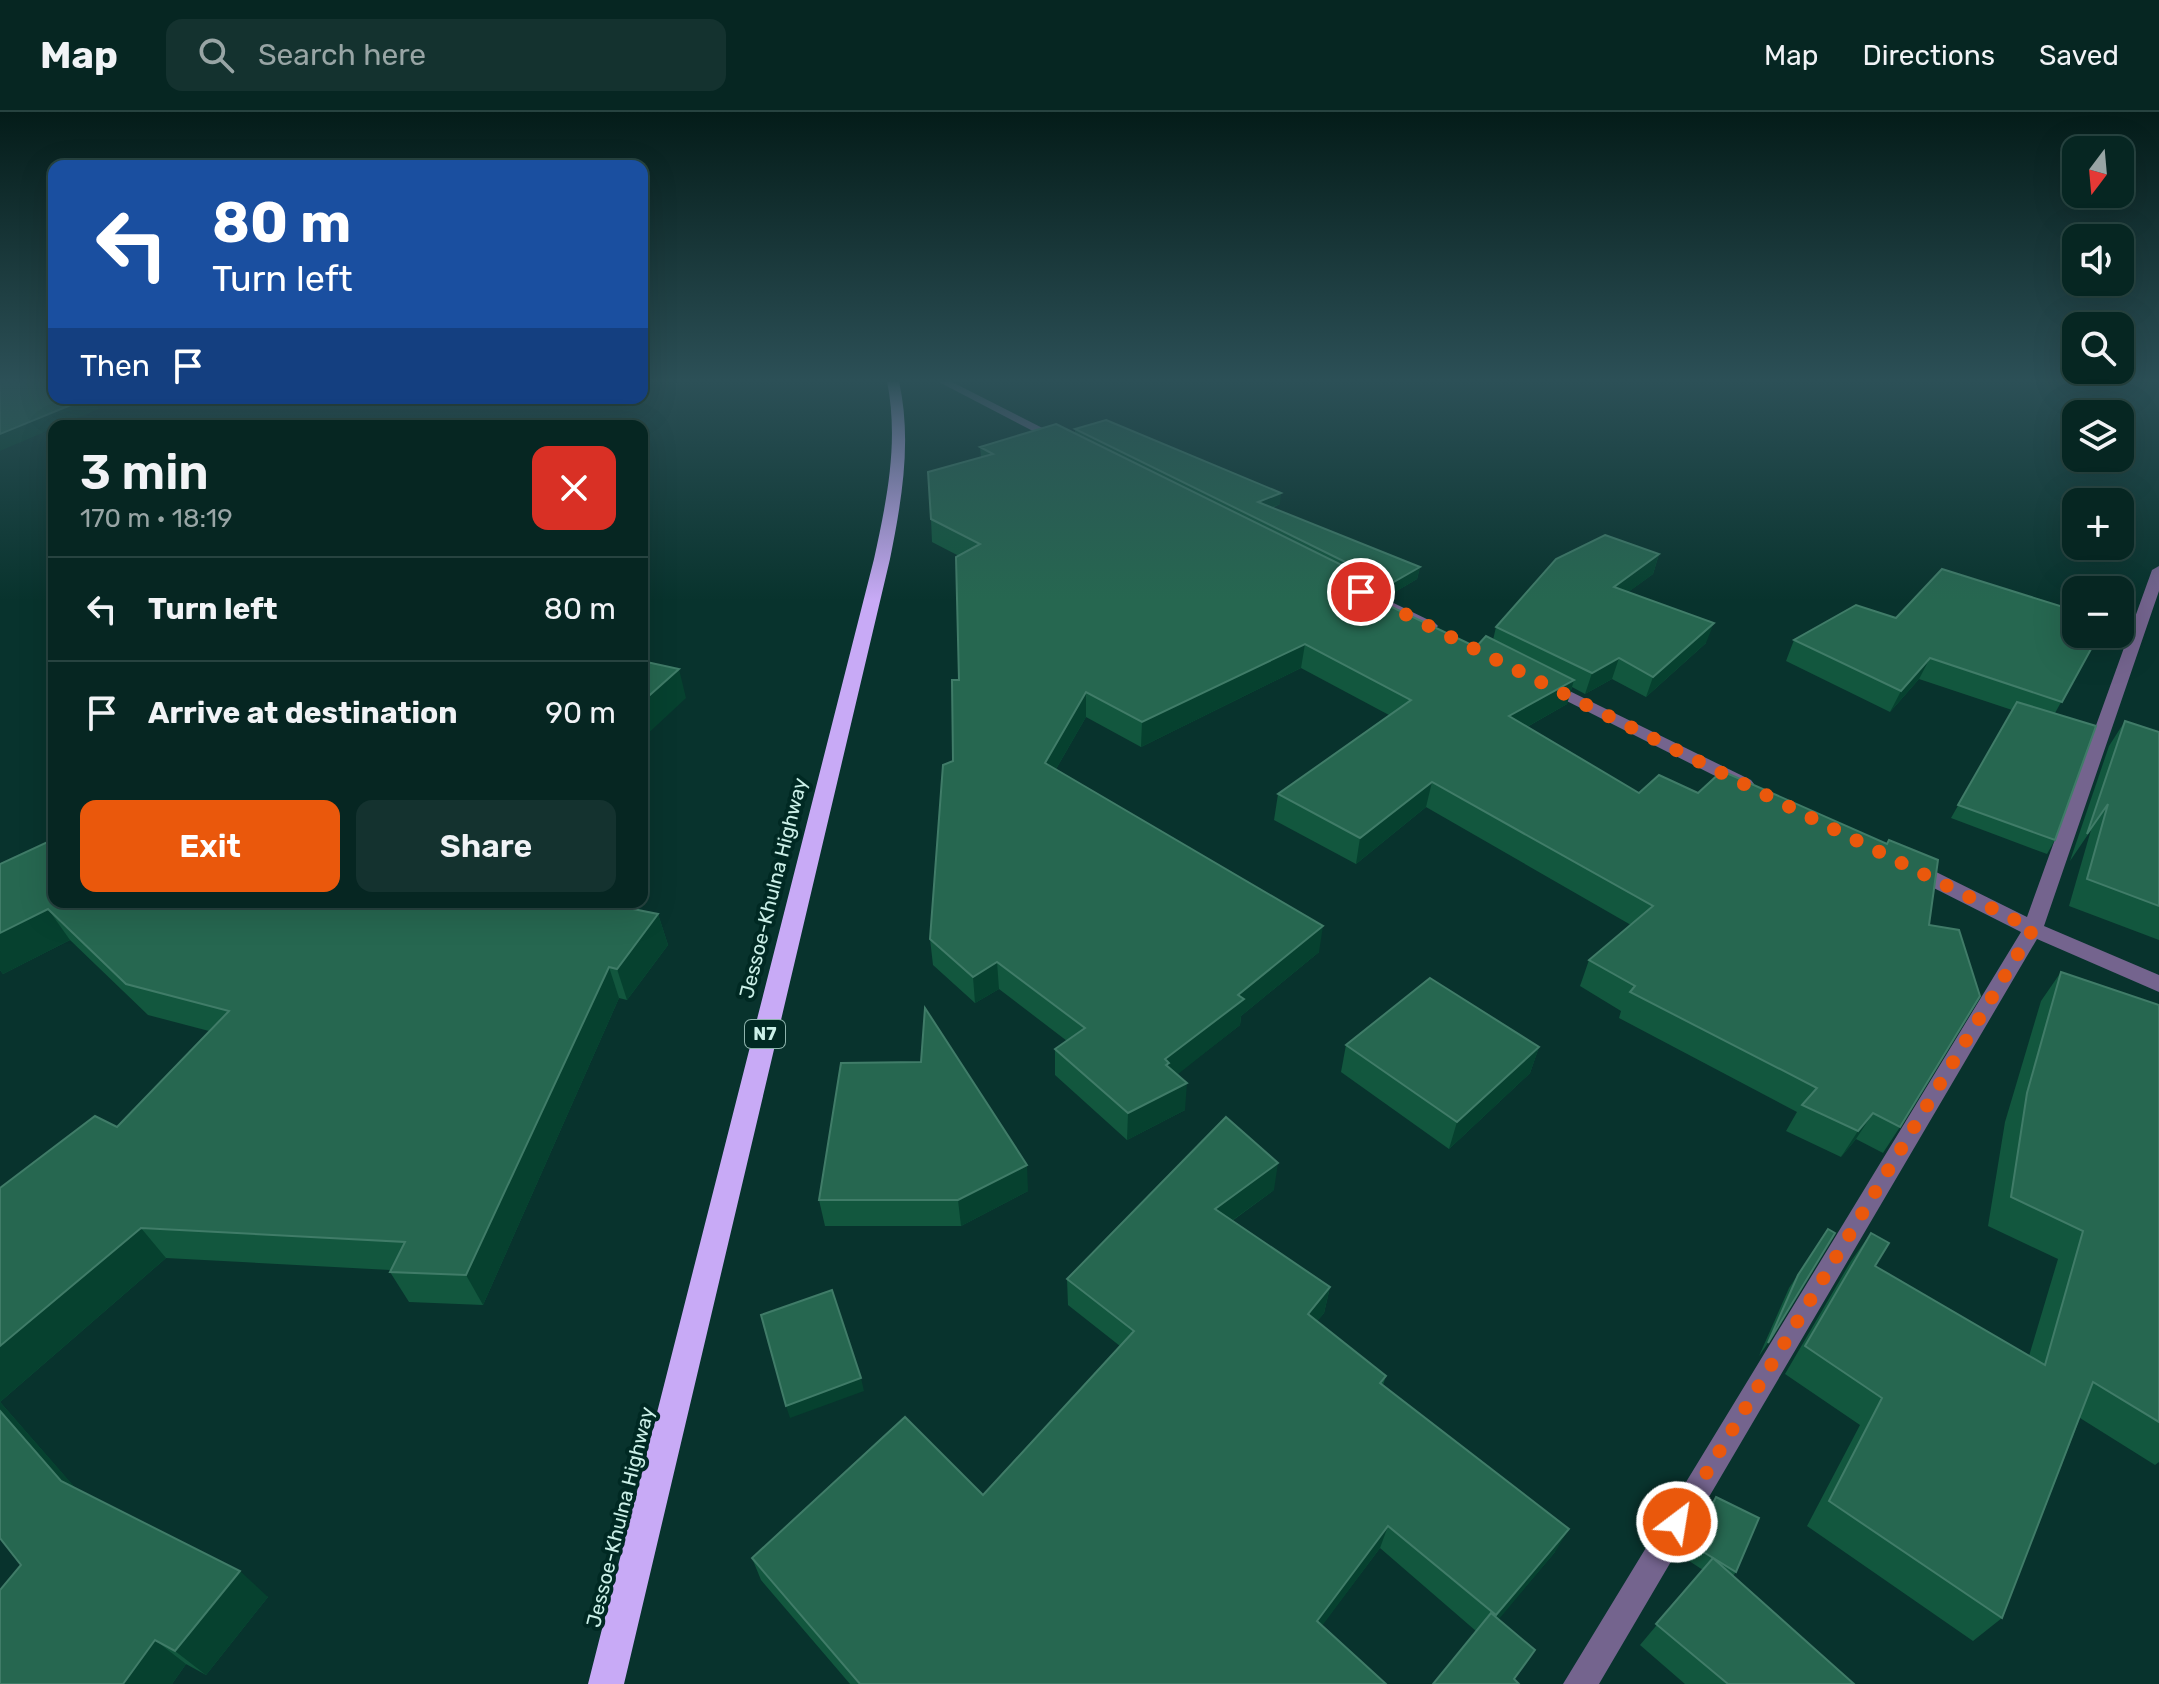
<!DOCTYPE html>
<html lang="en">
<head>
<meta charset="utf-8">
<style>
  :root { --surface:#062622; --page:#14322f; --text:#f1f3f6; --muted:#98a5a5; --line:#274340; --accent:#ea580c }
  body { margin:0; font-family:Rubik,sans-serif; background:var(--page); color:var(--text); height:100vh; display:flex; flex-direction:column; font-size:30px; white-space:nowrap }
  * { box-sizing:border-box; margin:0 }
  p { font-size:26px; color:var(--muted) }
  .icon { flex:none; width:44px; height:44px; fill:none; stroke:currentColor; stroke-width:2; stroke-linecap:round; stroke-linejoin:round }
  .map { position:relative; flex:1; overflow:hidden }
  .panel { position:absolute; left:48px; top:308px; width:600px; height:488px; display:flex; flex-direction:column; background:var(--surface); border-radius:16px; box-shadow:0 8px 32px #0002,0 0 0 2px var(--line) }
  .panel>* { flex:none }
  .banner { position:absolute; left:48px; top:48px; width:600px; height:244px; border-radius:16px; box-shadow:0 8px 32px #0002,0 0 0 2px var(--line); background:#1a4fa0; color:#fff; overflow:hidden }
  .needle { width:52px; rotate:196deg }
  .fabs { position:absolute; left:2062px; top:24px; display:grid; gap:16px }
  .fabs a { display:grid; place-items:center; width:72px; height:72px; border-radius:16px; background:var(--surface); box-shadow:0 8px 32px #0002,0 0 0 2px var(--line); font-size:40px }
  .pin { position:absolute; display:grid; place-items:center; width:68px; height:68px; color:#fff; margin:-34px; border:4px solid #fff; border-radius:50%; box-shadow:0 2px 8px #0007 }
  .me { position:absolute; width:88px; margin:-44px; rotate:31deg; stroke-linejoin:round; filter:drop-shadow(0 0 6px #0008) }
  .turn { display:flex; align-items:center; gap:28px; height:168px; padding:0 32px; font-size:36px }
  .turn .icon { width:104px; height:104px; stroke-width:2.5 }
  .turn b { display:block; font-size:56px; line-height:68px }
  .then { display:flex; align-items:center; height:76px; padding:0 32px; background:#0003; gap:16px; font-size:30px }
  .round { display:grid; place-items:center; flex:none; width:84px; height:84px; border-radius:16px; background:var(--page) }
  .head { display:flex; align-items:center; justify-content:space-between; height:136px; padding:0 32px }
  h1 { font-size:48px; font-weight:600; line-height:60px }
  .primary-button { display:flex; gap:16px; margin-top:auto; padding:16px 32px }
  .primary-button a { flex:1; height:92px; border-radius:16px; background:var(--accent); color:#fff; font-size:32px; font-weight:600; line-height:92px; text-align:center }
  .primary-button a+a { background:var(--page); color:var(--text) }
  ul { padding:0; list-style:none }
  li { display:flex; align-items:center; gap:24px; height:104px; padding:0 32px; border-top:2px solid var(--line) }
  li div { flex:1 }
  li b { display:block; font-size:30px }
  li em { font-style:normal }
  header { display:flex; align-items:center; gap:48px; box-sizing:border-box; height:112px; padding:0 40px; background:var(--surface); border-bottom:2px solid var(--line) }
  header strong { font-size:38px }
  nav { display:flex; gap:44px; margin-inline-start:auto; font-size:28px }
  .search { width:560px; height:72px; background:var(--page); display:flex; align-items:center; gap:20px; box-sizing:border-box; padding:0 28px; border-radius:16px; color:var(--muted); font-size:30px }
  .map>svg:first-child { display:block }
  .lines { fill:none; stroke-linecap:round; stroke-linejoin:round }
  .minor { fill:#74648e; fill-rule:evenodd }
  .trunk { fill:#c8aaf6; fill-rule:evenodd }
  .wall { fill:#12573e }
  .shaded-wall { fill:#06412f }
  .building { fill:#266750; stroke:#407c68; stroke-width:2 }
  .route { stroke:#ea580c; stroke-width:14; stroke-dasharray:0 25.2 }
  .labels { text-anchor:middle; stroke-width:8; stroke-linejoin:round; paint-order:stroke }
  .shield { fill:#002923; stroke:#8eb4ad; stroke-width:2 }
  .shield-label { font-size:18px; font-weight:bold; fill:#cbf0e8 }
  .street-label { font-size:20px; fill:#cbf0e8; stroke:#002923 }
</style>
</head>
<body>
<header>
<strong>Map</strong>
<div class="search"><svg class="icon" aria-label="search" viewBox="0 0 24 24"><circle cx="10" cy="10" r="6"/><path d="M15 15l6 6"/></svg>Search here</div>
<nav><a>Map</a><a>Directions</a><a>Saved</a></nav>
</header>
<div class="map">
<svg width="2159" height="1572" viewBox="0 0 2159 1572">
  <rect width="100%" height="100%" fill="#08332d"/>
  <g class="lines">
    <!-- minor -->
    <g class="minor">
      <path d="M937,269H950L1068,329L1058,332Z"/>
      <path d="M2159,454V479L2044,814L2159,863V880L2037,827L1599,1572H1563L2021,820L1906,762L1903,757L1913,751L1920,752L2027,805L2152,458Z"/>
      <path d="M1348,469L1435,511L1438,514L1435,517H1425L1343,476L1341,473Z"/>
      <path d="M1545,567L1751,668L1754,672L1745,677L1739,676L1539,575V569Z"/>
    </g>
    <!-- trunk -->
    <path class="trunk" d="M887,269H899C912,329 902,387 890,447L624,1572H588L874,447C887,387 899,330 887,269Z"/>
  </g>
  <!-- wall -->
  <g class="wall">
    <path d="M1075,317L1280,392L1272,396L1420,455L1417,467L1388,484L1374,477L1373,486L1476,535L1493,528L1496,515L1659,442L1653,462L1628,480L1706,531L1646,585L1612,567L1585,582L1572,575L1567,592L1527,615L1900,1015L1883,1041L1856,1027L1841,1045L1786,1019L1797,1000L1619,906L1621,899L1580,874L1589,848L1631,813L1426,695L1356,752L1274,708L1278,682L1389,603L1301,556L1141,635L1086,605L1056,657L1319,840L1241,904L1240,913L1177,962L1185,998L1127,1028L1055,963V937L1067,929L999,877L975,891L933,853L930,827L953,649L959,568V444L932,430L931,407L981,345L980,335L1075,321Z"/>
    <path d="M1896,506L2070,531L2091,537L2055,601V728L2047,742L1951,706L2012,598L1919,567L1890,600L1786,549L1794,528Z"/>
    <path d="M2125,609L2159,620V828L2069,794L2091,718L2070,749L2109,634Z"/>
    <path d="M0,752L54,790H613V793L658,802L668,833L627,888L619,886L483,1193L409,1190L390,1160V1158L166,1146L0,1290L75,1376L268,1485L206,1563L186,1552L172,1572H0L21,1453L0,1426V1076L117,1015L209,919L148,903L70,828L3,862L0,858Z"/>
    <path d="M2061,860L2159,893V1350L2155,1353L2080,1306L2002,1506L1973,1529L1807,1414L1860,1313L1785,1262L1851,1149L1871,1121L1875,1154L2029,1244L2058,1147L1988,1114L2005,1010L2041,889Z"/>
    <path d="M1346,933L1539,935L1530,961L1449,1037L1341,960Z"/>
    <path d="M1274,1078L1232,1109L1330,1175L1324,1201L1317,1209L1386,1264L1383,1273L1555,1440L1498,1507L1515,1568L1433,1572L1476,1519L1380,1436L1322,1513L1386,1572H850L761,1468L752,1446L983,1383L1120,1234L1068,1193L1067,1167Z"/>
    <path d="M1028,1079L961,1114H825L819,1088Z"/>
    <path d="M1828,1117L1768,1231L1759,1244L1789,1176Z"/>
    <path d="M1716,1385L1736,1460L1733,1464L1854,1572H1685L1640,1533L1703,1458L1683,1445L1707,1397Z"/>
  </g>
  <!-- shaded-wall -->
  <g class="shaded-wall">
    <path d="M88,286H94L99,297L58,314H54V316L0,339V322Z"/>
    <path d="M1281,381L1280,392L1257,401L1258,390Z"/>
    <path d="M1659,442L1653,462L1608,495L1614,475Z"/>
    <path d="M1420,455L1417,467L1388,484L1390,472Z"/>
    <path d="M1376,470L1372,493L1358,479Z"/>
    <path d="M1714,511L1706,531L1646,585L1653,565Z"/>
    <path d="M2076,518V522L2055,551L2067,530Z"/>
    <path d="M1305,532L1301,556L1141,635L1142,610Z"/>
    <path d="M1619,546L1612,567L1585,582L1592,561Z"/>
    <path d="M1930,546L1919,567L1890,600L1901,579Z"/>
    <path d="M679,557L686,586L642,627V590Z"/>
    <path d="M1574,568L1567,592L1502,629L1509,604Z"/>
    <path d="M1086,580V605L1045,676V651Z"/>
    <path d="M1432,670L1426,695L1356,752L1360,726Z"/>
    <path d="M598,790H613L608,821Z"/>
    <path d="M48,797L70,828L3,862L0,858V821Z"/>
    <path d="M658,802L668,833L627,888L617,857Z"/>
    <path d="M1323,814L1319,840L1241,904L1240,913L1168,970L1165,947L1238,883Z"/>
    <path d="M997,850L999,877L975,891L973,865Z"/>
    <path d="M609,855L619,886L483,1193L466,1163Z"/>
    <path d="M1539,935L1530,961L1449,1037L1457,1010Z"/>
    <path d="M1187,971L1185,998L1127,1028L1128,1001Z"/>
    <path d="M1873,1001L1856,1027L1841,1045L1858,1019Z"/>
    <path d="M1278,1051L1274,1078L1212,1123L1215,1097Z"/>
    <path d="M1027,1053L1028,1079L961,1114L958,1088Z"/>
    <path d="M141,1116L166,1146L0,1290L93,1396L61,1369L0,1299V1234Z"/>
    <path d="M1330,1175L1324,1201L1302,1228L1308,1202Z"/>
    <path d="M861,1266L864,1279L790,1306L786,1294Z"/>
    <path d="M1388,1414L1380,1436L1310,1530L1317,1509Z"/>
    <path d="M1569,1417L1555,1440L1484,1525L1496,1503Z"/>
    <path d="M240,1459L268,1485L206,1563L175,1539Z"/>
    <path d="M155,1528L186,1552L172,1572H123Z"/>
  </g>
  <!-- building -->
  <g class="building">
    <path d="M0,269H54V286H88L0,322Z"/>
    <path d="M1106,308L1281,381L1258,390L1420,455L1390,472L1075,317Z"/>
    <path d="M1056,312L1376,470L1358,479L1476,535L1486,524L1574,568L1509,604L1639,681L1659,663L1698,681L1722,659L1887,732L1889,728L1938,748L1929,813L1959,818L1980,884L1900,1015L1873,1001L1858,1019L1802,993L1817,976L1630,880L1635,874L1589,848L1653,794L1432,670L1360,726L1278,682L1411,588L1305,532L1142,610L1086,580L1045,651L1323,814L1238,883L1244,887L1165,947L1169,951L1166,953L1187,971L1128,1001L1055,937L1085,916L997,850L973,865L930,827L943,653L953,649L952,568H959L956,445L980,432L931,407L928,360L993,342L980,335Z"/>
    <path d="M1605,423L1659,442L1614,475L1714,511L1653,565L1619,546L1592,561L1496,515L1556,447Z"/>
    <path d="M1942,457L2076,499V518L2067,530L2091,537L2062,590L1930,546L1901,579L1794,528L1856,493L1896,506Z"/>
    <path d="M642,549L679,557L642,590Z"/>
    <path d="M2017,590L2096,614L2055,728L1958,693Z"/>
    <path d="M2125,609L2159,620V794L2087,767L2108,692L2087,722Z"/>
    <path d="M54,727V790H598L658,802L617,857L609,855L466,1163L390,1160L405,1130L141,1116L0,1234V1076L95,1004L117,1015L229,899L126,872L48,797L0,821V752Z"/>
    <path d="M2061,860L2159,893V1310L2093,1270L2002,1506L1829,1389L1882,1286L1805,1234L1871,1121L1889,1131L1875,1154L2045,1253L2083,1119L2011,1085L2027,981Z"/>
    <path d="M1430,866L1539,935L1457,1010L1346,933Z"/>
    <path d="M925,896L1027,1053L958,1088H819L841,951L921,950Z"/>
    <path d="M1226,1005L1278,1051L1215,1097L1330,1175L1308,1202L1386,1264L1380,1271L1569,1417L1496,1503L1388,1414L1317,1509L1386,1572H860L752,1446L905,1305L983,1383L1134,1219L1067,1167Z"/>
    <path d="M1828,1117L1835,1121L1768,1231L1798,1163Z"/>
    <path d="M832,1178L861,1266L786,1294L761,1203Z"/>
    <path d="M0,1299L61,1369L240,1459L175,1539L155,1528L123,1572H0V1478L21,1453L0,1426Z"/>
    <path d="M1716,1385L1759,1406L1736,1460L1692,1433Z"/>
    <path d="M1713,1446L1854,1572H1728L1656,1512Z"/>
    <path d="M1491,1501L1535,1538L1514,1567L1519,1572H1433Z"/>
  </g>
  <!-- sky -->
  <linearGradient id="sky" x2="0" y2="1"><stop stop-color="#041c19"/><stop offset="0.55" stop-color="#2c5057"/><stop offset="1" stop-color="#2c5057" stop-opacity="0"/></linearGradient>
  <rect width="2159" height="489" fill="url(#sky)"/>
  <g class="lines">
    <!-- route -->
    <path class="route" d="M1361,480L2033,817L1677,1410"/>
  </g>
  <g class="labels">
    <!-- shield labels -->
    <rect class="shield" x="745" y="908" width="40" height="28" rx="6"/>
    <g class="shield-label">
      <text x="765" y="928">N7</text>
    </g>
    <!-- street labels -->
    <g class="street-label">
      <text transform="translate(773 776) rotate(-76)" y="7">Jessoe-Khulna Highway</text>
      <text transform="translate(620 1405) rotate(-76)" y="7">Jessoe-Khulna Highway</text>
    </g>
  </g>
</svg>
<div class="fabs">
<a><svg class="needle" viewBox="-14 -14 28 28"><path d="M0-13l5 13h-10z" fill="#e53935"/><path d="M0 13l5-13h-10z" fill="#98a5a5"/></svg></a>
<a><svg class="icon" aria-label="sound" viewBox="0 0 24 24"><path d="M4 9h4l5-4v14l-5-4H4zM17 9q2 3 0 6"/></svg></a>
<a><svg class="icon" aria-label="search" viewBox="0 0 24 24"><circle cx="10" cy="10" r="6"/><path d="M15 15l6 6"/></svg></a>
<a><svg class="icon" aria-label="layers" viewBox="0 0 24 24"><path d="M12 4l9 5-9 5-9-5zM3 14l9 5 9-5"/></svg></a>
<a>+</a>
<a>−</a>
</div>
<div class="pin" style="left:1361px;top:480px;background:#d93025"><svg class="icon" aria-label="arrive" viewBox="0 0 24 24"><path d="M6 21V4h12l-3 4 3 4H6"/></svg></div>
<svg class="me" style="left:1677px;top:1410px" viewBox="-20 -20 40 40"><circle r="17" fill="#ea580c" stroke="#fff" stroke-width="3"/><path d="M0-11L8 9 0 5-8 9z" fill="#fff"/></svg>
<div class="banner">
<div class="turn"><svg class="icon" aria-label="left" viewBox="0 0 24 24"><path d="M17 20v-9H6M10 6l-5 5 5 5"/></svg><div><b>80 m</b>Turn left</div></div>
<div class="then">Then<svg class="icon" aria-label="arrive" viewBox="0 0 24 24"><path d="M6 21V4h12l-3 4 3 4H6"/></svg></div>
</div>
<section class="panel">
<div class="head"><div><h1>3 min</h1><p>170 m · 18:19</p></div><a class="round" style="background:#d93025;color:#fff"><svg class="icon" aria-label="close" viewBox="0 0 24 24"><path d="M6 6l12 12M18 6L6 18"/></svg></a></div>
<ul>
<li><svg class="icon" aria-label="left" viewBox="0 0 24 24"><path d="M17 20v-9H6M10 6l-5 5 5 5"/></svg><div><b>Turn left</b></div><em>80 m</em></li>
<li><svg class="icon" aria-label="arrive" viewBox="0 0 24 24"><path d="M6 21V4h12l-3 4 3 4H6"/></svg><div><b>Arrive at destination</b></div><em>90 m</em></li>
</ul>
<div class="primary-button"><a>Exit</a><a>Share</a></div>
</section>
</div>
</body>
</html>
